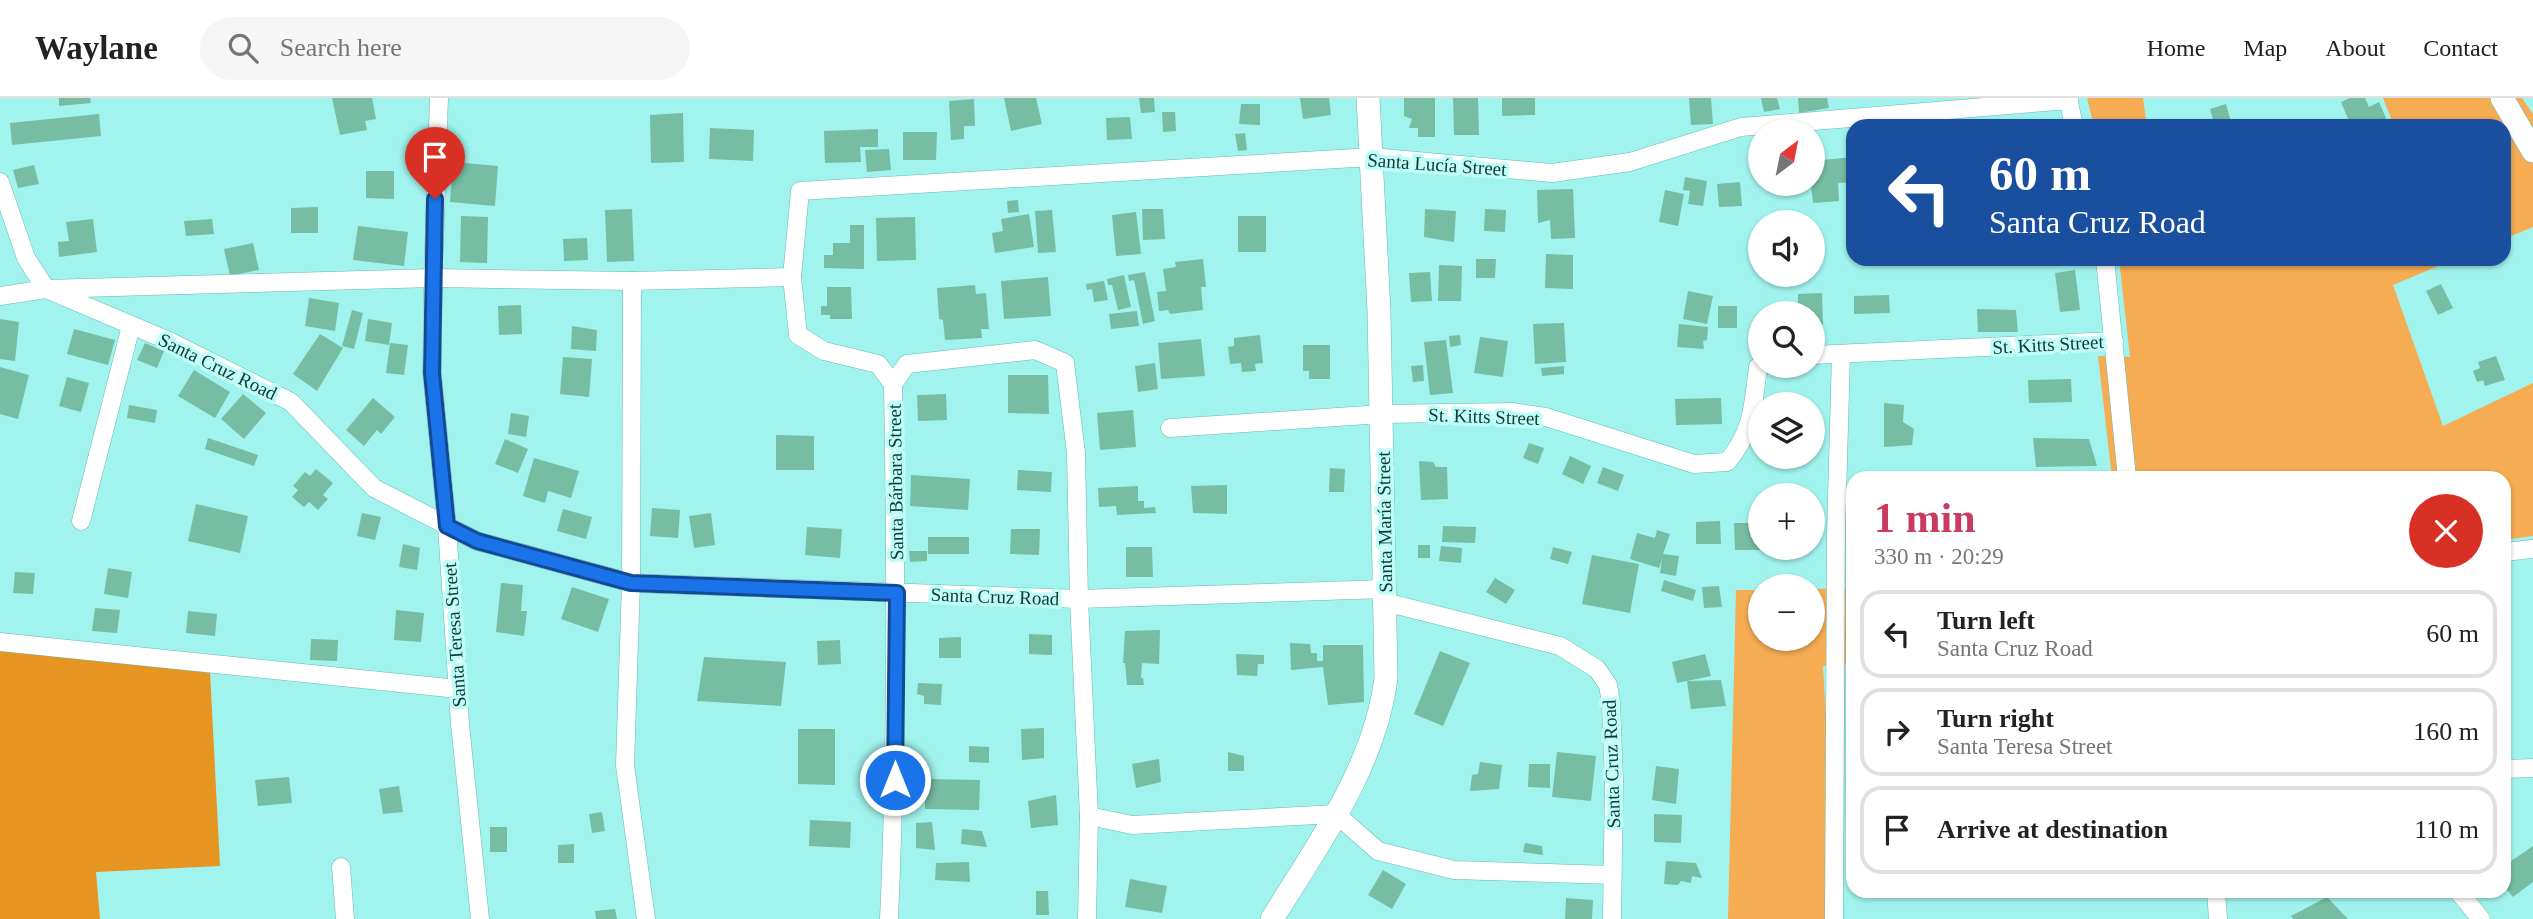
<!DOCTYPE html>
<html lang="en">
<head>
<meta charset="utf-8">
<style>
  :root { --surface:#fff; --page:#f6f6f6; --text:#222; --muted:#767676; --line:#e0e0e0; --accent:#ca3b60 }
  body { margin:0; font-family:"Times New Roman",serif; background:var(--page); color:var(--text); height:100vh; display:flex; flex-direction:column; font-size:26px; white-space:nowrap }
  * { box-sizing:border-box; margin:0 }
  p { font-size:23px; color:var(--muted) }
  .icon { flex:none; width:38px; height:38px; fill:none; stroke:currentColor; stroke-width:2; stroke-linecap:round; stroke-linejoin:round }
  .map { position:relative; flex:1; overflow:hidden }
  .panel { position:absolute; left:1846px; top:373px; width:665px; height:427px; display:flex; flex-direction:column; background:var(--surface); border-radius:21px; box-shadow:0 2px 5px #0004 }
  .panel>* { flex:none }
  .guide { position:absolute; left:1846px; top:21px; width:665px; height:147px; border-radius:21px; box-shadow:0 2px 5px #0004; background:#1a4fa0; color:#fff; overflow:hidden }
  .needle { width:46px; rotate:32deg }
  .buttons { position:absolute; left:1748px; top:21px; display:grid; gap:14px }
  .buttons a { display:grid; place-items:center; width:77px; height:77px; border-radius:50%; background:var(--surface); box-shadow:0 2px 5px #0004; font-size:35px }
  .pin { position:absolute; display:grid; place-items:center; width:60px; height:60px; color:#fff; margin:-72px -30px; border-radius:50% 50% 50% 0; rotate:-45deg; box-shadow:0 0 7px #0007 }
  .pin .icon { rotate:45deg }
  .me { position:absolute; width:77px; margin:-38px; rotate:0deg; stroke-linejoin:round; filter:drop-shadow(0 0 5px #0008) }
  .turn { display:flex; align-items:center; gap:24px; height:147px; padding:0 28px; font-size:32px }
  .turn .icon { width:91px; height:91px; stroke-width:2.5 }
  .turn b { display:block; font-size:49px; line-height:60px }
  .round { display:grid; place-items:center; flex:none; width:74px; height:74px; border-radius:37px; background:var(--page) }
  .headline { display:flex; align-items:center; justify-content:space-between; height:119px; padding:0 28px }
  h1 { font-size:42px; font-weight:700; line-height:52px; color:var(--accent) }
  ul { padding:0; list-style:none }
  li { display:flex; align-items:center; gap:21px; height:88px; margin:0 14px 10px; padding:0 14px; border:4px solid var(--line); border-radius:21px }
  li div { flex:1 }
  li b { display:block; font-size:26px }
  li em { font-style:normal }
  header { display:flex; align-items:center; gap:42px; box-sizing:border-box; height:98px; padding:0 35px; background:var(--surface); border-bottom:2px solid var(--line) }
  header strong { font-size:33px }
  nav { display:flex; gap:38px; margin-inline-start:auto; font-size:24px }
  .search { width:490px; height:63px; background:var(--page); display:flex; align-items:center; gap:18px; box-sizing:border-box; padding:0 24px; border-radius:38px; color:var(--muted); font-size:26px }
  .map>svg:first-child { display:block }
  .green { fill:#f5ac52 }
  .forest { fill:#e59520 }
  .building { fill:#76bda4 }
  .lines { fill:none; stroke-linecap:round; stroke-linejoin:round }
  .minor-casing { stroke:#67b9b3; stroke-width:19 }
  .tertiary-casing { stroke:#67b9b3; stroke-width:24 }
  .minor { stroke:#fff; stroke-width:18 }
  .tertiary { stroke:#fff; stroke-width:23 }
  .route-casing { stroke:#114b97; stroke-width:18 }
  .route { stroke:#1a73e8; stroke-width:12 }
  .labels { text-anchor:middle; stroke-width:7; stroke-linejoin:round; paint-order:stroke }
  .street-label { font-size:19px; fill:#133633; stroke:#bdfef9 }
</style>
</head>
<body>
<header>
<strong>Waylane</strong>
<div class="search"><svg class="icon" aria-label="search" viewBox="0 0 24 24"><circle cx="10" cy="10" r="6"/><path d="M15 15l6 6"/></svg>Search here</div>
<nav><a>Home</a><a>Map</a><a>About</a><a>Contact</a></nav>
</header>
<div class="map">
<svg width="2533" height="821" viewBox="0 0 2533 821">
  <rect width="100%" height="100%" fill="#a1f4ee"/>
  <!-- green -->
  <g class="green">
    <path d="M2087,0H2143L2147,28H2094Z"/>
    <path d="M2383,0H2522L2533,16V129L2504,141V28H2394Z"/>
    <path d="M2119,161H2455L2393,187L2443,328L2533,285V438L2504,442V380H2112L2098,258L2130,259Z"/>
    <path d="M1853,490V566L1823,568L1838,821H1728L1736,492H1760V541H1813V491Z"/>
  </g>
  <!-- forest -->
  <path class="forest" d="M0,550L210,574L220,768L96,774L100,821H0Z"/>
  <!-- building -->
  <g class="building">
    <path d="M59,0H90L91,5L59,8Z"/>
    <path d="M332,0H372L376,21L365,23L367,32L340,37Z"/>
    <path d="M1004,0H1036L1042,26L1011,33Z"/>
    <path d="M1139,0H1154L1155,14L1141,15Z"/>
    <path d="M1300,0H1329L1331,17L1303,21Z"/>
    <path d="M1404,0H1435V39H1418V30H1409L1412,21L1404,18Z"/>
    <path d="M1453,0H1478L1479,37H1454Z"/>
    <path d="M1502,0H1535V17L1502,18Z"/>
    <path d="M1689,0H1711L1713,26L1691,27Z"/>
    <path d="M1761,0H1777L1780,11L1764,14Z"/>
    <path d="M1798,0H1827L1829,10L1799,15Z"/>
    <path d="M2350,0H2365L2369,9L2379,4L2389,27L2351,28L2341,4Z"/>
    <path d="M974,1L975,28H964V41L951,42L949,3Z"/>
    <path d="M1241,6H1260V27L1239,26Z"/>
    <path d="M2226,6L2231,24L2215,28L2210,11Z"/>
    <path d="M1162,14H1175L1176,33L1163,34Z"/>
    <path d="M683,15L684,64L651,65L650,17Z"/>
    <path d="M99,16L101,38L12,47L10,25Z"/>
    <path d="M1130,19L1132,41L1107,42L1106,20Z"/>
    <path d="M710,30L754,32L753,63L709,61Z"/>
    <path d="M878,31V49H860L861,64L825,65L824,33Z"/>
    <path d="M903,34H937L936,62H903Z"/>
    <path d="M1245,35L1247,52L1238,53L1235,36Z"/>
    <path d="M889,51L891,72L867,74L865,52Z"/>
    <path d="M1853,59V84L1838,85L1839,103L1813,105L1811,86H1813V63Z"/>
    <path d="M453,64L498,68L495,108L450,104Z"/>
    <path d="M34,67L39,86L18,90L13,72Z"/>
    <path d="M366,73H394V101L366,100Z"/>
    <path d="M1685,79L1707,83L1703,108L1688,106L1690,93L1683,92Z"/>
    <path d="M1740,84L1742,108L1719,109L1717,86Z"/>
    <path d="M1573,91L1575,140L1551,141L1550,122L1538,125L1537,92Z"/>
    <path d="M1665,92L1684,96L1678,128L1659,124Z"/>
    <path d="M1018,102L1019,114L1008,115L1007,103Z"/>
    <path d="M318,109V135H291V110Z"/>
    <path d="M632,111L634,163L607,164L605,112Z"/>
    <path d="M1142,111H1163L1165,141L1143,142Z"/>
    <path d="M1425,111L1456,113L1454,144L1424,139Z"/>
    <path d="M1485,111L1506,112L1505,134L1484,133Z"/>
    <path d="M1052,112L1056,154L1038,155L1035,113Z"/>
    <path d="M1136,114L1141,156L1116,158L1112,117Z"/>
    <path d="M1029,116L1034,149L995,155L992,135L1003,133L1001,121Z"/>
    <path d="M461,118L488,119L487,165L460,164Z"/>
    <rect x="1238" y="118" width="28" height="36"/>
    <path d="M915,119L916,162L877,163L876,120Z"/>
    <path d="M93,121L97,154L59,159L58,144L69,143L66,124Z"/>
    <path d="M212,121L214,136L186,138L184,123Z"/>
    <path d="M850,127H864V171L824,170V157H833V145H850Z"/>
    <path d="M358,128L408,134L404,168L353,162Z"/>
    <path d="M587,140L588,162L564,163L563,141Z"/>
    <path d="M253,145L259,172L230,178L224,151Z"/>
    <path d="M1546,156L1573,157V191L1545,190Z"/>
    <path d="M1203,161L1206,189H1201L1203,212L1170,216L1168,212L1159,213L1157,194L1166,193L1163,171L1176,169L1175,164Z"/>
    <path d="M1476,161H1496L1495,180H1476Z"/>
    <path d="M1439,167L1462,168L1461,203H1438Z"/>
    <path d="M2075,172L2080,212L2060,214L2055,175Z"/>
    <path d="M1145,174L1155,223L1143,226L1134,182L1129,183L1128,177Z"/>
    <path d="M1430,174L1432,203L1411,204L1409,175Z"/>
    <path d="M1124,177L1131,209L1118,212L1112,187H1108L1107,181Z"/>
    <path d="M1048,179L1051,218L1004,221L1001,183Z"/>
    <path d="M1104,183L1108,202L1094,204L1092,191L1087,192L1086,186Z"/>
    <path d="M2441,186L2453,210L2438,217L2426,193Z"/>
    <path d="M975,187L976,196L986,195L989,231H981L982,240L945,242L943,222L939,221L937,190Z"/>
    <path d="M827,189H851L852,221H830V217H821V208H827Z"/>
    <path d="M1688,193L1713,198L1707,226L1683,221Z"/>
    <path d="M1822,195L1823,227H1813V215H1798V196Z"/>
    <path d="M1889,197L1890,215L1854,216V198Z"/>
    <path d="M309,200L339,205L335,233L305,228Z"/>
    <path d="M521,207L522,236L499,237L498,208Z"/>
    <rect x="1718" y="208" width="19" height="22"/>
    <path d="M1977,211L2016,212L2018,234H1978Z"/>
    <path d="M352,212L363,215L354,251L342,248Z"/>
    <path d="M1137,213L1139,228L1111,231L1109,216Z"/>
    <path d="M0,221L19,224L15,263L0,261Z"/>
    <path d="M368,221L392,225L389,247L365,243Z"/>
    <path d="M1564,225L1566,264L1535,266L1533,226Z"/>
    <path d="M1679,226L1708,229L1707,242L1703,243L1704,251L1677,249Z"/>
    <path d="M572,228L597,232L596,253L571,251Z"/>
    <path d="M74,231L115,242L108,267L67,256Z"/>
    <path d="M320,236L343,250L317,293L293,276Z"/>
    <path d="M1260,237L1263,265L1255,266L1256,273L1242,274L1241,265L1230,266L1228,249L1234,248V240Z"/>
    <path d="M1460,237L1461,247L1450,249L1449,238Z"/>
    <path d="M1480,239L1508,243L1503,279L1474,275Z"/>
    <path d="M1201,241L1205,278L1161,281L1158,245Z"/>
    <path d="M1446,242L1453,295L1430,297L1424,244Z"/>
    <path d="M145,245L164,253L157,270L137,262Z"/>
    <path d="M390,245L408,247L404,277L386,275Z"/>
    <path d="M1303,247H1330V281H1309V273H1303Z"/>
    <path d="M2496,258L2505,282L2485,288L2483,282L2477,284L2473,273L2480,270L2478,264Z"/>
    <path d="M563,259L592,261L589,299L560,296Z"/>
    <path d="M1155,265L1158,291L1138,294L1135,268Z"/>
    <path d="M1423,267L1424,283L1413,284L1411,268Z"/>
    <path d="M1564,268V276L1542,278L1541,270Z"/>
    <path d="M0,269L29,277L18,321L0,316Z"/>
    <path d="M194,272L230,294L215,320L178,298Z"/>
    <path d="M1008,277H1048L1049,316L1008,315Z"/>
    <path d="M67,279L89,285L81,314L59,308Z"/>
    <path d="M2071,281L2072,304L2029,305L2028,282Z"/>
    <path d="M243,296L266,315L244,341L221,321Z"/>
    <path d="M946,296L947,322L918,323L917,297Z"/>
    <path d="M373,300L395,319L381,336L377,332L364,348L346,332Z"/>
    <path d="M1721,300L1722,326L1676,327L1675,301Z"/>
    <path d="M1884,305L1904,307L1903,324L1914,331L1912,347L1884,349Z"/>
    <path d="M129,307L157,312L155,325L127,320Z"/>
    <path d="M1133,312L1136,349L1100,352L1097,315Z"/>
    <path d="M511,315L529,318L526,339L508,336Z"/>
    <path d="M776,337L814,338V372H776Z"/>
    <path d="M208,340L258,357L254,368L205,351Z"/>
    <path d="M2033,340L2089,341L2097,368L2036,369Z"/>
    <path d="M505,341L528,351L518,375L495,366Z"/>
    <path d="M1529,345L1544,350L1538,366L1523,360Z"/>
    <path d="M1570,358L1591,368L1583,386L1562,376Z"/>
    <path d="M534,360L579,373L571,400L548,393L545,405L523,398Z"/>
    <path d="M1419,363L1433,364L1436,369H1447L1448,401L1421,402Z"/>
    <path d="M1603,369L1624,377L1618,393L1597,385Z"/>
    <path d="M1330,370L1345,371L1344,394H1329Z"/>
    <path d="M316,371L333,385L323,397L328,401L318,412L309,404L304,409L292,399L298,392L293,388L305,374L310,378Z"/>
    <path d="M1018,372L1052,374L1051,394L1017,392Z"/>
    <path d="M2028,373V380H1999V377Z"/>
    <path d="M911,377L970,381L968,412L910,408Z"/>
    <path d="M1227,387V416L1193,415L1191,388Z"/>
    <path d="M1138,388V403H1144V410L1155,409L1156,415L1117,417L1116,408L1099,409L1098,390Z"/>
    <path d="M196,406L248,418L240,455L188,443Z"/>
    <path d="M652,410L680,412L678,440L650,438Z"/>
    <path d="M563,411L592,419L586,441L557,433Z"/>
    <path d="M362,415L381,419L375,442L357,438Z"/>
    <path d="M711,415L715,447L694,450L689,418Z"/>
    <path d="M1720,423L1721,446H1696V424Z"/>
    <path d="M1734,425H1760V452H1735Z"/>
    <path d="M1443,428L1476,429L1475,445L1442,444Z"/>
    <path d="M807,429L842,431L840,460L805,457Z"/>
    <path d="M1011,431H1040L1039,457L1010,456Z"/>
    <path d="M1657,432L1670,436L1663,456L1679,458L1676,478L1660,475L1662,461L1659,470L1630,461L1637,435L1655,440Z"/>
    <rect x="928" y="439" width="41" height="17"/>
    <path d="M403,446L420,450L417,472L399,469Z"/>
    <rect x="1418" y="447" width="12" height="13"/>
    <path d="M1441,448L1462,450L1461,465L1439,463Z"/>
    <path d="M1126,449H1152L1153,479H1126Z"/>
    <path d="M1553,449L1572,454L1568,466L1550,461Z"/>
    <path d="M909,453H927V463L910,464Z"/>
    <path d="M1592,457L1639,466L1630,515L1582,506Z"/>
    <path d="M108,470L132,474L128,500L104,496Z"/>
    <path d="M15,474L35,475L33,496L13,495Z"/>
    <path d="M1495,480L1515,492L1506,506L1486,494Z"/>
    <path d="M1664,482L1696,492L1693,503L1661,493Z"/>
    <path d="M501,485L523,487L521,513H527L524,538L496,534Z"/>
    <path d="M1719,488L1722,509L1704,510L1702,489Z"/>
    <path d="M572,489L609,501L598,534L561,521Z"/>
    <path d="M95,510L120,512L117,535L92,533Z"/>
    <path d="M396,512L424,515L421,544L394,542Z"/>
    <path d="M188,513L217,516L215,538L186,535Z"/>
    <path d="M1160,532L1159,566L1142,565L1141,580H1143L1144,587H1127L1125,565H1123L1125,533Z"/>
    <path d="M1029,536L1052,537V557L1029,556Z"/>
    <path d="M961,539V560H939V540Z"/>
    <path d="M311,541L338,542L337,563L310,562Z"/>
    <path d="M840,542L841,566L818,567L817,543Z"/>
    <path d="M1290,545L1310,546L1311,555H1317V563H1323V547H1363L1364,604L1328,607L1323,569L1291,572Z"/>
    <path d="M1440,553L1470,565L1443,628L1414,616Z"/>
    <path d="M1236,556L1264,557V566H1258L1257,578L1237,577Z"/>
    <path d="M1705,556L1711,578L1677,585L1672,564Z"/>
    <path d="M704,559L786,564L781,608L697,603Z"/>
    <path d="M1721,582L1726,608L1691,611L1687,583Z"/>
    <path d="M918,585L942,586L941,607L924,606V598L917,596Z"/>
    <path d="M1044,630V660L1022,662L1021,631Z"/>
    <path d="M798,631H835V687L798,686Z"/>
    <path d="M969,648L989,649V665L969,664Z"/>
    <path d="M1228,654L1244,658V673H1228Z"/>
    <path d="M1557,654L1596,658L1591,703L1552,699Z"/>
    <path d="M1159,661L1161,684L1136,690L1132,666Z"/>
    <path d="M1480,664L1502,667L1499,691L1470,693L1472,677L1478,676Z"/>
    <path d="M1529,666H1550V690L1528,689Z"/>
    <path d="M1656,668L1679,671L1676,706L1652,702Z"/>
    <path d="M289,679L292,705L258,708L255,682Z"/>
    <path d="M925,681L980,682L979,712L925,711Z"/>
    <path d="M399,688L403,714L383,716L379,691Z"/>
    <path d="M1056,697L1058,727L1031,730L1028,703Z"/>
    <path d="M602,714L605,733L592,735L589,716Z"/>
    <path d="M1654,716L1682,717L1681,745L1654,744Z"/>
    <path d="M810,722L851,724L850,750L809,748Z"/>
    <path d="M932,724L935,752L916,750V725Z"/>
    <rect x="490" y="729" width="17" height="25"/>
    <path d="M962,731L982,733L987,749L961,746Z"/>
    <path d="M1525,745L1542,748L1543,757L1523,754Z"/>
    <path d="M574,746V765H558V747Z"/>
    <path d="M2533,748V784L2513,799L2504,788V768Z"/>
    <path d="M1666,763L1696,765L1702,780L1692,778L1691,785L1681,783L1678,787L1664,786Z"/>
    <path d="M969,764L970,784L935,782L936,765Z"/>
    <path d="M1383,772L1406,786L1392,811L1368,797Z"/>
    <path d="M1130,781L1167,788L1162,815L1125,809Z"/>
    <path d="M1036,793H1048L1049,817H1036Z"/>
    <path d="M2327,799L2348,821H2293L2291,818Z"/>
    <path d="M1566,800L1593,802L1592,821H1565Z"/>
    <path d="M615,811L617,821H596L595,813Z"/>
  </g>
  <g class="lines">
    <!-- minor casing -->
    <g class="minor-casing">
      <g id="minor">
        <path d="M439,0L433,180L432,275L447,428L460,626L480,821"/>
        <path d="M2068,0L2074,28"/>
        <path d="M0,84L26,160L46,191L169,243L291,304L374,390L477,443L631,485L1079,501L1385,491"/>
        <path d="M2105,161L2127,380"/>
        <path d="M632,183L631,485L625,667L646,821"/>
        <path d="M0,198L46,191L433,180L632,183L792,179"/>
        <path d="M1813,257L2114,243"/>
        <path d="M893,286L907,266L1035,252L1065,265L1076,355L1079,501L1089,718L1087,821"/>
        <path d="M1170,330L1382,316L1512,314L1546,319L1694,366L1727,364C1753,334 1753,307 1758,269L1762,268"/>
        <path d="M81,423L131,228"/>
        <path d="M2504,454L2533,451"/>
        <path d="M1385,504L1560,548L1597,571L1608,587L1611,605L1614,683L1612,821"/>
        <path d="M0,544L458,591"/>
        <path d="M2504,671L2533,670"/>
        <path d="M1089,718L1132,727L1336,716L1378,753L1454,772L1612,777"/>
        <path d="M341,769L345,821"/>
        <path d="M2216,793L2218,821"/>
        <path d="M2458,793L2481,821"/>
        <path d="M889,821C897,643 896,465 893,286L878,266L824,253L798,237L792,179L800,93L1372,59L1552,75L1630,64L1741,29L2069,2"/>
        <path d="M1834,821L1836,437L1841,256"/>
      </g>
    </g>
    <!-- tertiary casing -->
    <g class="tertiary-casing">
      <g id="tertiary">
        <path d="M2502,0L2533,53"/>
        <path d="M1272,821C1318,746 1375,669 1386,580L1379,213L1368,0"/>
      </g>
    </g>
    <!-- minor -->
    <use href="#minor" class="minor"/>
    <!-- tertiary -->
    <use href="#tertiary" class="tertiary"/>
  </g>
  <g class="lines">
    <!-- route casing -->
    <g class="route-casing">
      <path id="route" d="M435,101L432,275L447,428L477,443L631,485L897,495L895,682"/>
    </g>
    <!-- route -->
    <use href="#route" class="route"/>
  </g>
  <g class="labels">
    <!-- street labels -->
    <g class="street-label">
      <text transform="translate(1437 66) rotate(4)" y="7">Santa Lucía Street</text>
      <text transform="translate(2048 246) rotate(-3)" y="7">St. Kitts Street</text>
      <text transform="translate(218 268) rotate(26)" y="7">Santa Cruz Road</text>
      <text transform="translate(1484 318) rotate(2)" y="7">St. Kitts Street</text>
      <text transform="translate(895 384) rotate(-91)" y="7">Santa Bárbara Street</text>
      <text transform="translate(1384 424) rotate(-91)" y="7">Santa María Street</text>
      <text transform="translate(995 498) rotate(2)" y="7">Santa Cruz Road</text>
      <text transform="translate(454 537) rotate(-94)" y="7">Santa Teresa Street</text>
      <text transform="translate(1611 666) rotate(-92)" y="7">Santa Cruz Road</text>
    </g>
  </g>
</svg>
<div class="buttons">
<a><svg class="needle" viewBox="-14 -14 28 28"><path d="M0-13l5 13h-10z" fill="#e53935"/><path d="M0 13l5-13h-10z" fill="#767676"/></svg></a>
<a><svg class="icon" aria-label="sound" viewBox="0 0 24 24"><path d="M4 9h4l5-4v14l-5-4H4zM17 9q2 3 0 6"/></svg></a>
<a><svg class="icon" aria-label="search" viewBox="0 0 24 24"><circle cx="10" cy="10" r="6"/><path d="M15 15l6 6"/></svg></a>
<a><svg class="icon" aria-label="layers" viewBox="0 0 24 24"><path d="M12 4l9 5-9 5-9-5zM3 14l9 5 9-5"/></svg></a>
<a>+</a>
<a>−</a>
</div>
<div class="pin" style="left:435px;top:101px;background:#d93025"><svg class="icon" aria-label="arrive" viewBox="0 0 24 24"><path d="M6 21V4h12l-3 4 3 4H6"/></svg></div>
<svg class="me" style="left:895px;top:682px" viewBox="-20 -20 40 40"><circle r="17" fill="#1a73e8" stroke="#fff" stroke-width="3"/><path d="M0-11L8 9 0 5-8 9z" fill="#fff"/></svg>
<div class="guide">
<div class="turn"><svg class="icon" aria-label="left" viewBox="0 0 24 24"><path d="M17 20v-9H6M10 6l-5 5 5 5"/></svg><div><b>60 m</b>Santa Cruz Road</div></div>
</div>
<section class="panel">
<div class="headline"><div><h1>1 min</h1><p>330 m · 20:29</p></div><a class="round" style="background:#d93025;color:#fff"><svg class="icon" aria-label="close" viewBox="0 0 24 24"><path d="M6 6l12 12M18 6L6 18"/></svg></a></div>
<ul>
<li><svg class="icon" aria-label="left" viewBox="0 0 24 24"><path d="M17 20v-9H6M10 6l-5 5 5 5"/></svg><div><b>Turn left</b><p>Santa Cruz Road</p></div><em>60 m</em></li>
<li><svg class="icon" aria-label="right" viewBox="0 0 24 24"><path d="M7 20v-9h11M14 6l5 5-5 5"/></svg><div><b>Turn right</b><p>Santa Teresa Street</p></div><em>160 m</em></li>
<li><svg class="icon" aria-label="arrive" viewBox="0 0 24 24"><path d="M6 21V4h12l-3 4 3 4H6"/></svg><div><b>Arrive at destination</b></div><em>110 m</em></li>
</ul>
</section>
</div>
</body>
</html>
